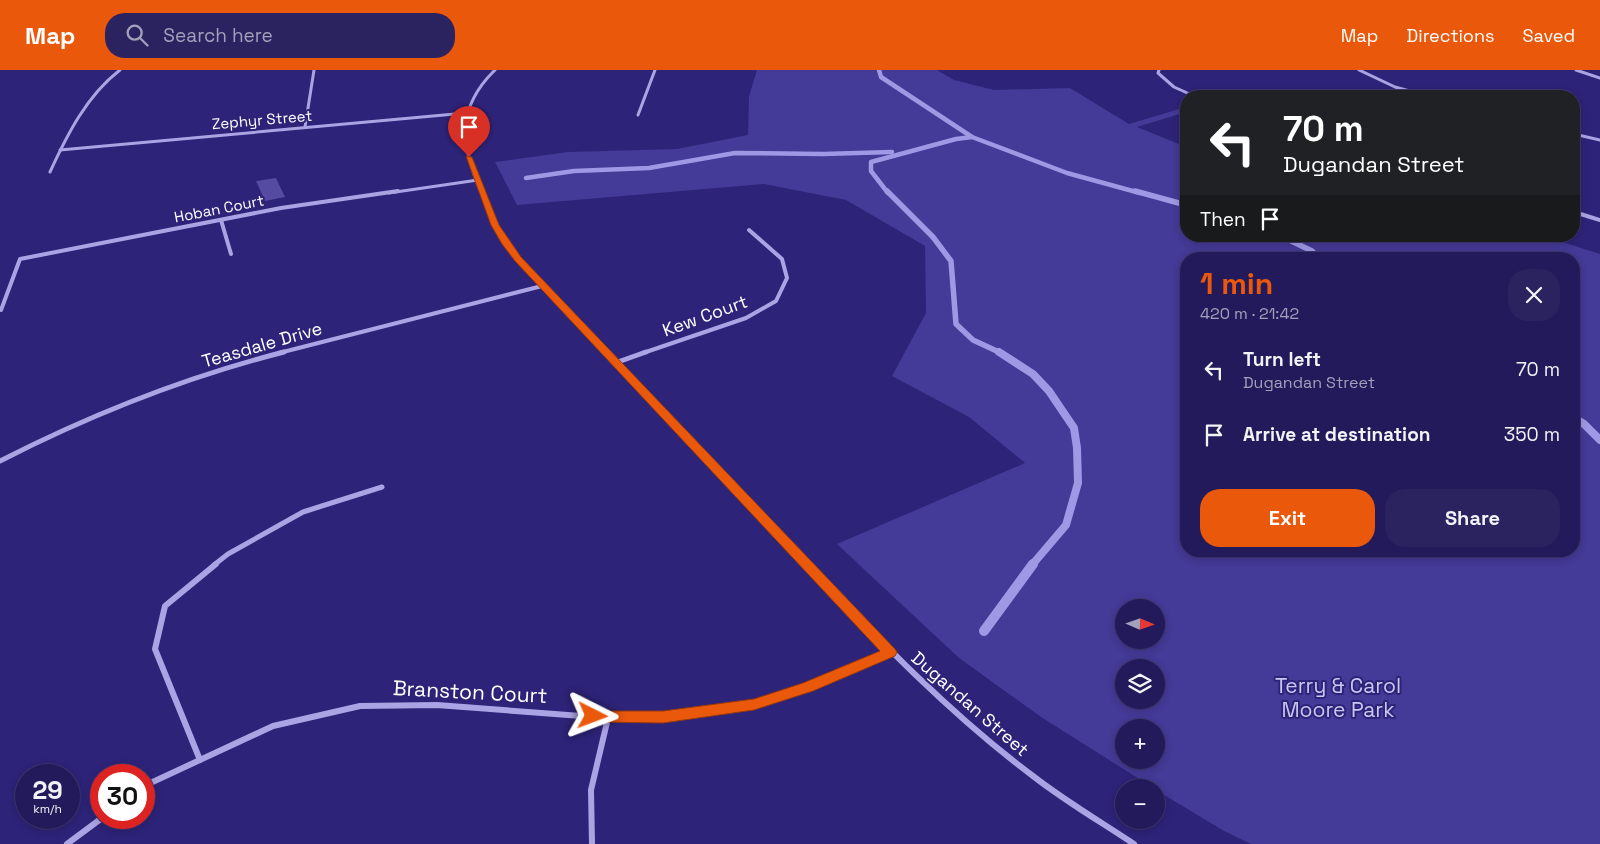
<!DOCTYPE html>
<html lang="en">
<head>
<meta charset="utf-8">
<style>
  :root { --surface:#221a5a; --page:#2a2360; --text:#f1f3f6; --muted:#a2a1bb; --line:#3f3870; --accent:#ea580c }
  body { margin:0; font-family:"Space Grotesk",sans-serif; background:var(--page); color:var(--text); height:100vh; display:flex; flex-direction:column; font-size:19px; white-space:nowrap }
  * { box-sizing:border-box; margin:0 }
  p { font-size:16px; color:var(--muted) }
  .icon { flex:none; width:28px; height:28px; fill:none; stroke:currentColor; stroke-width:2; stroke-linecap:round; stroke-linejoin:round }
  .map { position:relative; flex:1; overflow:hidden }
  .details { position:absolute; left:1180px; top:182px; width:400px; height:305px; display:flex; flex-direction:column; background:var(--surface); border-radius:20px; box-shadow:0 2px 8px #0003,0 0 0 1px var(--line) }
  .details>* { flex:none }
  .guide { position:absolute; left:1180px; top:20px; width:400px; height:152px; border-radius:20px; box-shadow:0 2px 8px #0003,0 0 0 1px var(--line); background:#202124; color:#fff; overflow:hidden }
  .needle { width:32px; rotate:92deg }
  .buttons { position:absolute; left:1115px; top:529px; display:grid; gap:10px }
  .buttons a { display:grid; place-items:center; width:50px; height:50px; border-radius:50%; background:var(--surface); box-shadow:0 2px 8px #0003,0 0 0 1px var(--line); font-size:25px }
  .speed { position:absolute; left:15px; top:694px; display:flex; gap:10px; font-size:25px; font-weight:700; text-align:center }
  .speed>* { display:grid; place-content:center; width:65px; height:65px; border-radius:50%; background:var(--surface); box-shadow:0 2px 8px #0003,0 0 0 1px var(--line); line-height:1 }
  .speed small { font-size:12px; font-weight:400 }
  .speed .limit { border:8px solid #d22; background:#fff; color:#111 }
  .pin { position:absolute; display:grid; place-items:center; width:42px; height:42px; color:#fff; margin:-51px -21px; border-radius:50% 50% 50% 0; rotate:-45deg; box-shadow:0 0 5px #0007 }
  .pin .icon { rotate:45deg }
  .me { position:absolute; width:55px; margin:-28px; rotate:93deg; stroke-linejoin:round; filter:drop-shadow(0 0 4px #0008) }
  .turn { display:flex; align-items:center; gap:18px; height:105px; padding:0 20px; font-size:22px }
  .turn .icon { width:65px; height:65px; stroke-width:2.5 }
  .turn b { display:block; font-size:35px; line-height:42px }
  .then { display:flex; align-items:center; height:48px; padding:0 20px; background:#0003; gap:10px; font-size:19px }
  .round { display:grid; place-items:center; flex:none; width:52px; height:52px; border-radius:20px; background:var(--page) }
  .head { display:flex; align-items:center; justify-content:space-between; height:85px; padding:0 20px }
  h1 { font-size:30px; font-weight:800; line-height:38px; color:var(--accent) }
  .cta { display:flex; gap:10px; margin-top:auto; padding:10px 20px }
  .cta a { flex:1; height:58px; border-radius:20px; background:var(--accent); color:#fff; font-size:20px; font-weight:800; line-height:58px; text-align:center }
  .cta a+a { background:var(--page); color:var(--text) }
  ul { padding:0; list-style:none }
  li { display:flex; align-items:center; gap:15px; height:65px; padding:0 20px }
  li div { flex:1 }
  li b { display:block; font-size:19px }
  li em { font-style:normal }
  header { display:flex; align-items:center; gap:30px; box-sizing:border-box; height:70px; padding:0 25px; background:var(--accent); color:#fff }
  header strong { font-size:24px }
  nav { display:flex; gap:28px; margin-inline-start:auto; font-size:18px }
  .search { width:350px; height:45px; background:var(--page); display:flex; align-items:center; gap:12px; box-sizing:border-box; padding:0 18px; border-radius:20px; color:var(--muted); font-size:19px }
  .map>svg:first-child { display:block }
  .green { fill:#443a97; fill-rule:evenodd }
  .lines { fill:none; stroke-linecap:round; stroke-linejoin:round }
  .stream-far3 { stroke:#9f98e4; stroke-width:4.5 }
  .stream-far2 { stroke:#9f98e4; stroke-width:5.5 }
  .stream-far1 { stroke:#9f98e4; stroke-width:8 }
  .stream { stroke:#9f98e4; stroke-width:10 }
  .building { fill:#554ba2 }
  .minor-far3 { stroke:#aba4e4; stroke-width:3 }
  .minor-far2 { stroke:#aba4e4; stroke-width:4 }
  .minor-far1 { stroke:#aba4e4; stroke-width:5 }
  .minor { stroke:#aba4e4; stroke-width:6 }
  .route { fill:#ea580c; stroke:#983908 }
  .labels { text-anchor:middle; stroke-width:4; stroke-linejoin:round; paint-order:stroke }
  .far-street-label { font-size:15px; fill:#fff; stroke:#2d2378 }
  .street-label { font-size:18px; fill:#fff; stroke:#2d2378 }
  .near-park-label { font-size:21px; fill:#cbc7f3; stroke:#2d2378 }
  .near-street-label { font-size:21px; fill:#fff; stroke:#2d2378 }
</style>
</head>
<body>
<header>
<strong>Map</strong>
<div class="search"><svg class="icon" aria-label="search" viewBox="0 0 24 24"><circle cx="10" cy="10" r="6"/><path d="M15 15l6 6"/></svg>Search here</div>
<nav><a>Map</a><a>Directions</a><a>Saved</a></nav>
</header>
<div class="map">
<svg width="1600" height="774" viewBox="0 0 1600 774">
  <rect width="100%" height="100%" fill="#2d2378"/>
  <!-- green -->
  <path class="green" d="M757,0H937L954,10L994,20L1070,18L1129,54L1186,37V42L1137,57L1186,77V166H1543L1600,184V774H1251L1224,761L1156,720V718L1152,717L1041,647L959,588L837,474L1025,393L969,347L892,306L926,243L925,176L846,130L764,114L517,135L495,92L568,82L677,79L748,65L749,26ZM1186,189H1574V481H1186ZM1124,538H1156V570H1124ZM1124,598H1156V630H1124ZM1124,658H1156V690H1124Z"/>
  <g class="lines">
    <!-- stream-far3 -->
    <g class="stream-far3">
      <path d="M879,0L881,7L972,67L1067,103L1140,123"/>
      <path d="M526,108L574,101L649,98L735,83L823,84L892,82"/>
      <path d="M888,123L871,101V92L956,69L972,67"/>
    </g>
    <!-- stream-far2 -->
    <g class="stream-far2">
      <path d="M887,121L933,167L951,191L956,254L973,270L1001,283"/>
      <path d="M1135,121L1186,135"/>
      <path d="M1281,166L1312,181L1320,189"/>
    </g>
    <!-- stream-far1 -->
    <g class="stream-far1">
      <path d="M999,282L1033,304L1049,321L1074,358L1077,378L1078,413L1066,455L1032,495"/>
      <path d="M1574,348L1584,354L1600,370"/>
    </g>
    <!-- stream -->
    <path class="stream" d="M984,561L1033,494"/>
  </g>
  <!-- building -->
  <path class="building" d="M276,108L285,127L265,131L256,111Z"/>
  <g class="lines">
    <!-- minor-far3 -->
    <g class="minor-far3">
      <path d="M1159,0L1158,3L1174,17L1194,26"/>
      <path d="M1359,0L1395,17L1428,26"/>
      <path d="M1576,0L1600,8"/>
      <path d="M638,45L655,0"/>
      <path d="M305,57L314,0"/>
      <path d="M1574,64L1600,70"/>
      <path d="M60,80L466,43"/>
      <path d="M50,102C67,65 87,25 120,0"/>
      <path d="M389,123L478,110"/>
      <path d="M481,123C461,75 455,39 495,0"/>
    </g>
    <!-- minor-far2 -->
    <g class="minor-far2">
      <path d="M481,121L499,159L518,189L607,283"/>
      <path d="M1574,142L1600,150"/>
      <path d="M221,150L231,184"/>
      <path d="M1,240L20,189L281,138L398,121"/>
      <path d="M279,283L542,216"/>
      <path d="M643,283L746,248L776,231L787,208L782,189L749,160"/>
    </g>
    <!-- minor-far1 -->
    <g class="minor-far1">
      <path d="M606,282L808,495"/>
      <path d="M615,293L646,282"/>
      <path d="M0,391C90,345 186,307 284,282"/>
      <path d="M214,495L228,484L303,442L382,417"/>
    </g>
    <!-- minor -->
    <g class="minor">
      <path d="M807,494C878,569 950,644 1033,706C1065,731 1101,752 1134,774"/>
      <path d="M200,690L155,579L165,536L216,494"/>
      <path d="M144,716L273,656L360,636L437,635L608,648L663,647L754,635L808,617L890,582"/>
      <path d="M67,774L102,748"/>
      <path d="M592,774L591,720L608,648"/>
    </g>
  </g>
  <!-- route -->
  <path class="route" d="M466,86L472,87L499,155L521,187L895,579L897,582L895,586L813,621L754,640L663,653L593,652L588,651L586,646L588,642L593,641H663L754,629L803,613L880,581L515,191L502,174L491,155Z"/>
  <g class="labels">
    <!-- far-street labels -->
    <g class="far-street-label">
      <text transform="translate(262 50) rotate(-5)" y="5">Zephyr Street</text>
      <text transform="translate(219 139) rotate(-11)" y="5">Hoban Court</text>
    </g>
    <!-- street labels -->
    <g class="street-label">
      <text transform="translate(705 246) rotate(-20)" y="6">Kew Court</text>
      <text transform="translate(262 275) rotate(-16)" y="6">Teasdale Drive</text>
      <text transform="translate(970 634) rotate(41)" y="6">Dugandan Street</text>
    </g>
    <!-- near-park labels -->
    <g class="near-park-label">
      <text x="1338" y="623">Terry &amp; Carol<tspan x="1338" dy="24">Moore Park</tspan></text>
    </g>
    <!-- near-street labels -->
    <g class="near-street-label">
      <text transform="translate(470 622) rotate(3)" y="7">Branston Court</text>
    </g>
  </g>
</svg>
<div class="buttons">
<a><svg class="needle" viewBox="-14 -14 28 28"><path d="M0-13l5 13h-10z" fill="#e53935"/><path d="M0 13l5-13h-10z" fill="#a2a1bb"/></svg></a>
<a><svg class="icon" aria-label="layers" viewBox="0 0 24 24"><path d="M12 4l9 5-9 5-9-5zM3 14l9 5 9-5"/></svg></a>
<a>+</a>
<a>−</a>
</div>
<div class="speed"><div>29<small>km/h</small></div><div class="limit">30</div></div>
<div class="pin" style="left:469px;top:87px;background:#d93025"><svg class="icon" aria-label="arrive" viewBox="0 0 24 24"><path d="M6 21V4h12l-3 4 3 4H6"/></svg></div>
<svg class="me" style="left:593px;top:646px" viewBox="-20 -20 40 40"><path d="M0-17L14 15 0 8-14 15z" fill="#ea580c" stroke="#fff" stroke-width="4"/></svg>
<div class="guide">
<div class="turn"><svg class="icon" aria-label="left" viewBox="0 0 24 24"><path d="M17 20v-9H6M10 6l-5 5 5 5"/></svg><div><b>70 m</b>Dugandan Street</div></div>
<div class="then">Then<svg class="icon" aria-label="arrive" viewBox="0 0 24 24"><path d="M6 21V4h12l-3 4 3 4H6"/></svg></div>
</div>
<section class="details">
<div class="head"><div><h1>1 min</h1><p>420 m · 21:42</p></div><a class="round"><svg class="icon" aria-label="close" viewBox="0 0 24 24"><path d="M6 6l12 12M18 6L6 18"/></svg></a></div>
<ul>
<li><svg class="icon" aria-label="left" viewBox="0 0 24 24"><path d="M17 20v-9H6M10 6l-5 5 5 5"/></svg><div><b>Turn left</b><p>Dugandan Street</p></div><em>70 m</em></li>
<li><svg class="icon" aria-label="arrive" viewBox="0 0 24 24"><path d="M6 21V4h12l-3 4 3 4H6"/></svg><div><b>Arrive at destination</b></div><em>350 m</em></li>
</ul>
<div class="cta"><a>Exit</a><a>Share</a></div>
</section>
</div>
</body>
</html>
